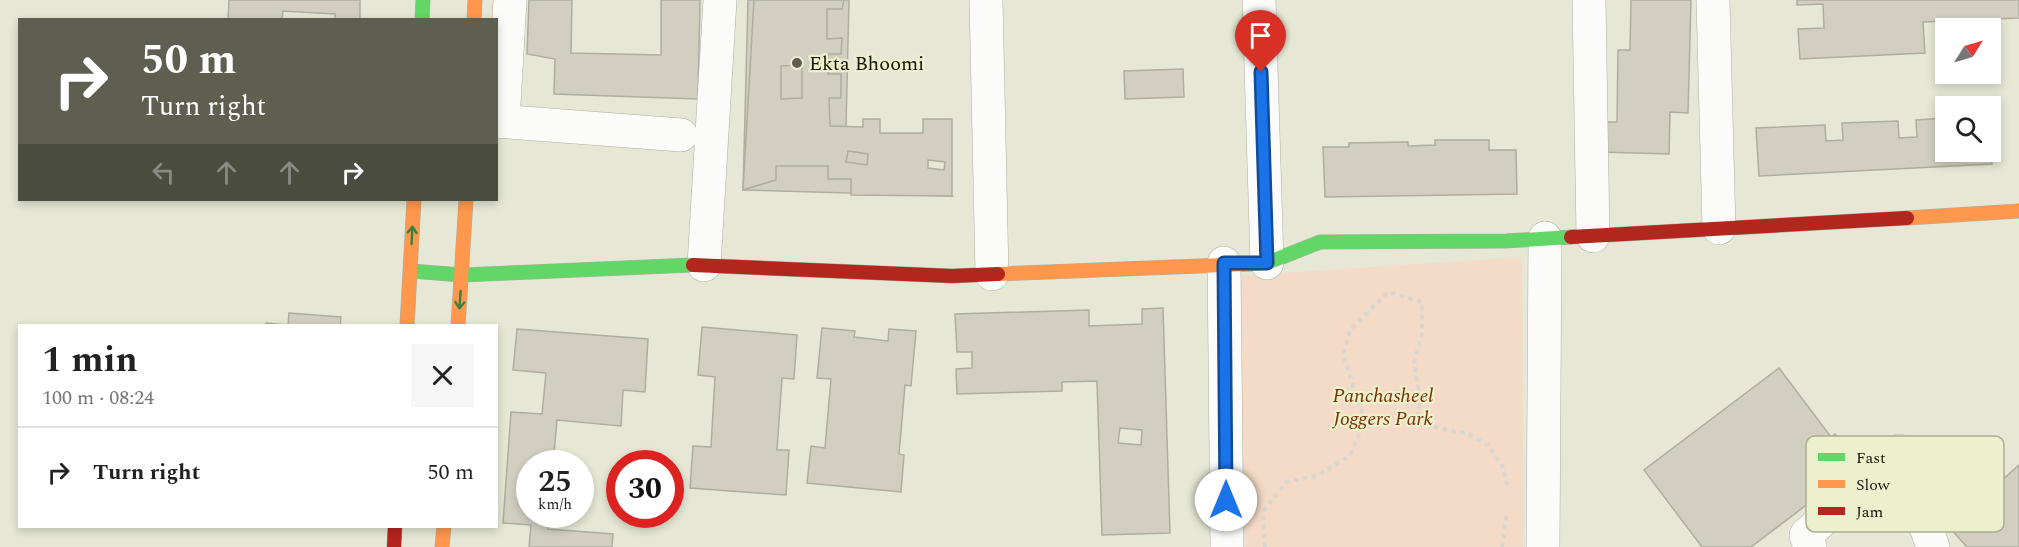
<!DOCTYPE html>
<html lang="en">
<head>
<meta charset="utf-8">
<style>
  :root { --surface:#fff; --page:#f6f6f6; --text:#222; --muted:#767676; --line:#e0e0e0 }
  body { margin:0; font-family:Spectral,serif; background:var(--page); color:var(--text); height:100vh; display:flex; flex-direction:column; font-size:22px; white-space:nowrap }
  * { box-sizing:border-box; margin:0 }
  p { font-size:20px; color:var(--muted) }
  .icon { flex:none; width:33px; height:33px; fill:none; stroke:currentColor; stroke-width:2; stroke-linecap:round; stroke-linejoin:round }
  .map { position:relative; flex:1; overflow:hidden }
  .sheet { position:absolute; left:18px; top:324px; width:480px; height:204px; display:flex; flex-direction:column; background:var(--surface); border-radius:0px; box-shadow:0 3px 9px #0003 }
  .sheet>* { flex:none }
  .top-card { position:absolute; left:18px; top:18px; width:480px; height:183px; border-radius:0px; box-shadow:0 3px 9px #0003; background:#5e5f50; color:#fff; overflow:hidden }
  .needle { width:39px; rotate:53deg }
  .buttons { position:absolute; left:1935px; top:18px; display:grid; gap:12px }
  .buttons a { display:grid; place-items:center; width:66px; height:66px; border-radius:0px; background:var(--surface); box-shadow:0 3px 9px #0003; font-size:30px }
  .speed { position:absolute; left:516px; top:450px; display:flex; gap:12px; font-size:30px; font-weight:700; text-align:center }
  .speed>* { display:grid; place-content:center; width:78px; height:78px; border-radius:50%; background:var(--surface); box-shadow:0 3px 9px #0003; line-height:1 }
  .speed small { font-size:15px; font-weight:400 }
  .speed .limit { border:9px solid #d22; background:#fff; color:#111 }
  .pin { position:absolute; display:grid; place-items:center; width:51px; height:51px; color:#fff; margin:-62px -26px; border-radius:50% 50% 50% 0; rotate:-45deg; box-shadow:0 0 6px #0007 }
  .pin .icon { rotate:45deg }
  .me { position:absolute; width:66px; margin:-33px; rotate:0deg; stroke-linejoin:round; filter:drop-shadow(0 0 4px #0008) }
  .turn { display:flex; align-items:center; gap:21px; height:126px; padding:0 24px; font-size:27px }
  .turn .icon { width:78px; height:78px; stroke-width:2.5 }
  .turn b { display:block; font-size:42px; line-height:51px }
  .lanes { display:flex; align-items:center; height:57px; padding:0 24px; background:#0003; justify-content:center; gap:30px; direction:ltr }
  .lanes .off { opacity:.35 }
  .round { display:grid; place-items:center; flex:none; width:63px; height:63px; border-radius:0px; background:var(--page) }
  .head { display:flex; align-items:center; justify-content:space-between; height:102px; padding:0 24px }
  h1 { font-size:36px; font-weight:700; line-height:45px }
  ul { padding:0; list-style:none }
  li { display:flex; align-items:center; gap:18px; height:90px; padding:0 24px; border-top:2px solid var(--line) }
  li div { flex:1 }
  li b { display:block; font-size:22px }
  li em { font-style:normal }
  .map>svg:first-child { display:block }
  .green { fill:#f3dbc7 }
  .building { fill:#d2cfc0; stroke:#afad9f; stroke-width:1.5; fill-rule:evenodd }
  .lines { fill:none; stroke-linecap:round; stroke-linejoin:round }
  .street-casing { stroke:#adafa0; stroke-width:34 }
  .fast-casing { stroke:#adafa0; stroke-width:15 }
  .slow-casing { stroke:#adafa0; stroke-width:15 }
  .jam-casing { stroke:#adafa0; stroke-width:15 }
  .path { stroke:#d7d7d2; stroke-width:4; stroke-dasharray:4.5 4.5; stroke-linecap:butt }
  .street { stroke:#fbfcf9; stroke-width:33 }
  .fast { stroke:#63d668; stroke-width:14 }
  .slow { stroke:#ff974d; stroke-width:14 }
  .jam { stroke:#b3261e; stroke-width:14 }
  .oneway { stroke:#3f7f3d }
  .route-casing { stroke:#114b97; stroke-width:15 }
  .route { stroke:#1a73e8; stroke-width:10 }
  .poi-dot { fill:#5e5f50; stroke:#ecf0cd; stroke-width:2 }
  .labels { text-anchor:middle; stroke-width:4.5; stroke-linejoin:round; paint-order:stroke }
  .poi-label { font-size:20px; fill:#141508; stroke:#ecf0cd; text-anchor:start }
  .park-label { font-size:20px; font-style:italic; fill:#7a3000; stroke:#ecf0cd }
  .key { fill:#ecf0cd; stroke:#abae92; stroke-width:1.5 }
  .key-label { font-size:16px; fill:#141508 }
</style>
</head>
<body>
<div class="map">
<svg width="2019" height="547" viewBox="0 0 2019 547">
  <rect width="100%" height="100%" fill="#e6e8d5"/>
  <!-- green -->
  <path class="green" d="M1522,257L1524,547H1245L1234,276Z"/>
  <!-- building -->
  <g class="building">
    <path d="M229,0H360V20H335V14L283,11L282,20H228Z"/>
    <path d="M529,0H572L571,53L661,55V0H700L698,99L554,94L555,59L527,54Z"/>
    <path d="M748,0H849L846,127L952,196L743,190Z"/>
    <path d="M754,0H844L842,9H827V39L842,38L841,54H828V74H841V98H829L830,126L863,127V119H880V133H923V119H952V196L851,195V179H828V166H776V180L743,190ZM802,65V98L781,99V66ZM848,151L868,154L867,165L846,162ZM928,160L945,162L944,170L928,168Z"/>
    <path d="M1631,0H1691L1688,113L1670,112L1669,154L1600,152V122H1617L1618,50H1630Z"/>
    <path d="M1797,0H2019V18L1923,22L1925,53L1800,59L1798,29L1824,28L1823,4L1797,5Z"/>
    <path d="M1183,69L1184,97L1125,99L1124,71Z"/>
    <path d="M1946,118V152H1990V128L1992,164L1759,176L1756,128L1825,125L1826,141L1843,140L1842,123L1898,121L1899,138L1917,137L1916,120Z"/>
    <path d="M1435,140H1489V150H1516L1517,194L1325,197L1323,147H1349V143L1408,142V146L1435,145Z"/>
    <path d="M1163,308L1170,533L1102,535L1097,381L1062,382V391L957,394L956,369L972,368V352H957L955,314L1089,310V326L1142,324V309ZM1120,428L1142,430L1141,445L1118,443Z"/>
    <path d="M289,313L341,317L340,326H266V323L288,325Z"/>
    <path d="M702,327L797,335L794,379L782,378L777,450H789L786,495L690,488L693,446L711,447L715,377L698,375Z"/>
    <path d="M822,328L855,331L854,337L888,341L889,329L916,331L911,386L905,385L899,454L904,455L901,492L807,483L811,446L825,448L831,379L817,378Z"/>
    <path d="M517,329L648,339L645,392L623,390L621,426L557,420L553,464H530V514H549L548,529L613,534L612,547H529L531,525L503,523L511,412L542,414L546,373L513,370Z"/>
    <path d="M1779,368L1831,437L1835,434L1850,453L1845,457L1854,469L1751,547H1702L1644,470Z"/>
    <path d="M2019,465V547H1967L1949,527Z"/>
  </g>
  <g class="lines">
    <!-- street casing -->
    <g class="street-casing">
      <g id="street">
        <path d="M986,0L992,274"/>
        <path d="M1259,0L1267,263"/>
        <path d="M1589,0L1593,236"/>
        <path d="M1713,0L1719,228"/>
        <path d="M496,121L681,135"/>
        <path d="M503,121L510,0"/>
        <path d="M1224,263L1227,547"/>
        <path d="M704,265L720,0"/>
        <path d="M1543,547L1545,238"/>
        <path d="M1810,547L1806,535L1899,451L1933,547"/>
      </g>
    </g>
    <!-- fast casing -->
    <g class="fast-casing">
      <g id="fast">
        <path d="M422,20L423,0"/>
        <path d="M1249,264L1267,263L1320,242L1506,241L1571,237"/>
        <path d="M411,271L462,275L693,265"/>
      </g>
    </g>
    <!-- slow casing -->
    <g class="slow-casing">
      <g id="slow">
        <path d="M474,20L475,0"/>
        <path d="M1907,218L2019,211"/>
        <path d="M998,274L1249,264"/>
        <path d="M407,326L414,200"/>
        <path d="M458,326L466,200"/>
        <path d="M442,547L444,526"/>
      </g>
    </g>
    <!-- jam casing -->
    <g class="jam-casing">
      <g id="jam">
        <path d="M1571,237L1907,218"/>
        <path d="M693,265L952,276L998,274"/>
        <path d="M394,547L395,526"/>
      </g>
    </g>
    <!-- path -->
    <g class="path">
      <path d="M1265,547L1263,512L1286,482L1319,475L1350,455L1365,421L1343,355L1350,330L1388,292L1422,302V334L1414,363L1420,399L1417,421L1443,429L1466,433L1488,445L1503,467L1508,490"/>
      <path d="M1502,547L1507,512"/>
    </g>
    <!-- street -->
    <use href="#street" class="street"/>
    <!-- fast -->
    <use href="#fast" class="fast"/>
    <!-- slow -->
    <use href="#slow" class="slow"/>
    <!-- jam -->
    <use href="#jam" class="jam"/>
  </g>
  <!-- one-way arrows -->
  <defs><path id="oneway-shaft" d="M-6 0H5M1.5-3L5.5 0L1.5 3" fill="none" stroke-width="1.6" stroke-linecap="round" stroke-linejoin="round" transform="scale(1.5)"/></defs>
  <g class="oneway">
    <use href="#oneway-shaft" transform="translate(412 235) rotate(-87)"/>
    <use href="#oneway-shaft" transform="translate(460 300) rotate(94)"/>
  </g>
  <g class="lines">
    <!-- route casing -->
    <g class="route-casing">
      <path id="route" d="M1226,500L1224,263H1267L1261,72"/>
    </g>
    <!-- route -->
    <use href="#route" class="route"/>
  </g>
  <!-- markers -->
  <circle class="poi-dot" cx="797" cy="63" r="6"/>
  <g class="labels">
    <!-- poi labels -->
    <g class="poi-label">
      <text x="809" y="70">Ekta Bhoomi</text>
    </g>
    <!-- park labels -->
    <g class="park-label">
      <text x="1383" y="402">Panchasheel<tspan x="1383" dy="23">Joggers Park</tspan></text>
    </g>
  </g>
  <!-- legend -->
  <rect x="1806" y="436" width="198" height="96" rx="9" class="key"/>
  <rect x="1818" y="453" width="27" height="8" fill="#63d668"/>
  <rect x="1818" y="480" width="27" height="8" fill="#ff974d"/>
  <rect x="1818" y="507" width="27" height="8" fill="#b3261e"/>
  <g class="key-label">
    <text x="1856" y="463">Fast</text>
    <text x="1856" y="490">Slow</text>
    <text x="1856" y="517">Jam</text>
  </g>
</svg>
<div class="buttons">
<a><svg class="needle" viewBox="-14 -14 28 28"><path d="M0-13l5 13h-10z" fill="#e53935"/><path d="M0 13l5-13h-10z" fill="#767676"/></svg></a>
<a><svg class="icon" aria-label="search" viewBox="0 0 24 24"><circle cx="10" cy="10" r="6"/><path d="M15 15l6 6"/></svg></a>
</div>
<div class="speed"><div>25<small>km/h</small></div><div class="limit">30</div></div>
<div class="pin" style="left:1261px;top:72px;background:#d93025"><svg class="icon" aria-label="arrive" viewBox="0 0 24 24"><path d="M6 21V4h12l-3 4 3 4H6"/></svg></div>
<svg class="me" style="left:1226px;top:500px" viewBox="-20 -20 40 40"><circle r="19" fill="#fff"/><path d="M0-13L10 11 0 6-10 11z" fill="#1a73e8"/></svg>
<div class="top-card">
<div class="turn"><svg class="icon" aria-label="right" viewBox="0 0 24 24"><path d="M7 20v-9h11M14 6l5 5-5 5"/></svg><div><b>50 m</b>Turn right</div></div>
<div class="lanes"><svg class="icon off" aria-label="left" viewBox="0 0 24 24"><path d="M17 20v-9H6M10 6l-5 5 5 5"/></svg><svg class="icon off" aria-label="ahead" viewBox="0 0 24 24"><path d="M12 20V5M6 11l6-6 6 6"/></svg><svg class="icon off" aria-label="ahead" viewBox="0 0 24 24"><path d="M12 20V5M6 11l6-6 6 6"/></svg><svg class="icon" aria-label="right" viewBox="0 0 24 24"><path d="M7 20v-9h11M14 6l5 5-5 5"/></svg></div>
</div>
<section class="sheet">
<div class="head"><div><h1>1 min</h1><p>100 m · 08:24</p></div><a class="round"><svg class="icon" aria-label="close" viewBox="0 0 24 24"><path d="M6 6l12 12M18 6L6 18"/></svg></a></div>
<ul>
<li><svg class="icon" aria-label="right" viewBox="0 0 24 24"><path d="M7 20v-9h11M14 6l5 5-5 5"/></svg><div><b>Turn right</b></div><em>50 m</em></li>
</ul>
</section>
</div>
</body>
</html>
